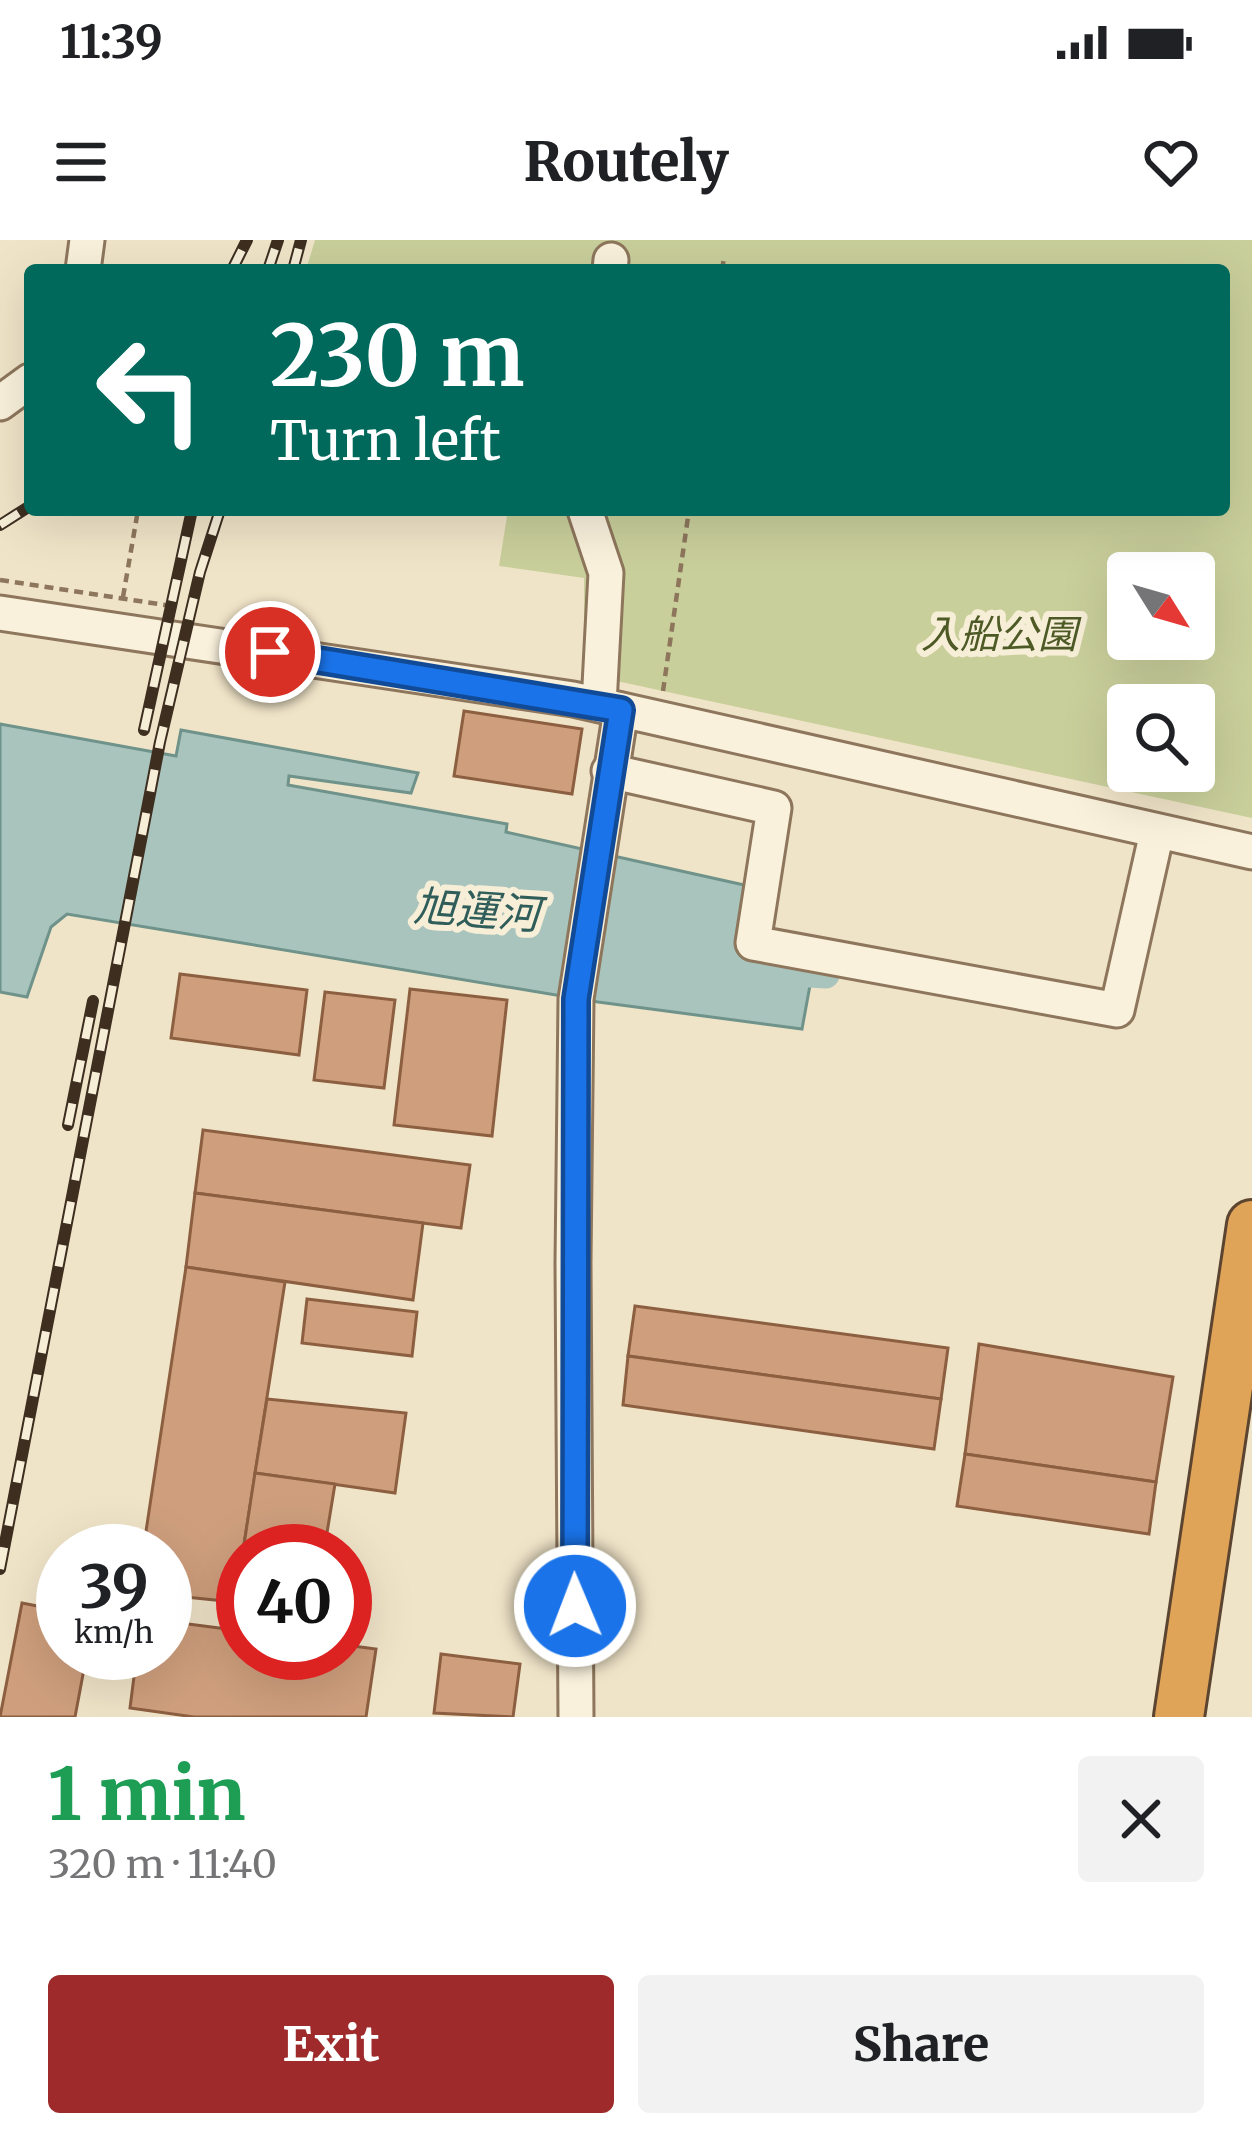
<!DOCTYPE html>
<html lang="en">
<head>
<meta charset="utf-8">
<style>
  :root { --surface:#fff; --page:#f2f2f2; --text:#202124; --muted:#757577; --accent:#9e2a2b }
  body { margin:0; font-family:Merriweather,"Noto Sans JP",serif; background:var(--page); color:var(--text); height:100vh; display:flex; flex-direction:column; font-size:45px; white-space:nowrap }
  * { box-sizing:border-box; margin:0 }
  p { font-size:39px; color:var(--muted) }
  .icon { flex:none; width:66px; height:66px; fill:none; stroke:currentColor; stroke-width:2; stroke-linecap:round; stroke-linejoin:round }
  .map { position:relative; height:1477px; overflow:hidden }
  .side { display:flex; flex-direction:column; background:var(--surface); flex:1 }
  .side>* { flex:none }
  .guide { position:absolute; left:24px; top:24px; width:1206px; height:252px; border-radius:12px; box-shadow:0 12px 48px #0002; background:#00695c; color:#fff; overflow:hidden }
  .needle { width:78px; rotate:127deg }
  .tools { position:absolute; left:1107px; top:312px; display:grid; gap:24px }
  .tools a { display:grid; place-items:center; width:108px; height:108px; border-radius:12px; background:var(--surface); box-shadow:0 12px 48px #0002; font-size:60px }
  .speed { position:absolute; left:36px; top:1284px; display:flex; gap:24px; font-size:60px; font-weight:700; text-align:center }
  .speed>* { display:grid; place-content:center; width:156px; height:156px; border-radius:50%; background:var(--surface); box-shadow:0 12px 48px #0002; line-height:1 }
  .speed small { font-size:30px; font-weight:400 }
  .speed .limit { border:18px solid #d22; background:#fff; color:#111 }
  .pin { position:absolute; display:grid; place-items:center; width:102px; height:102px; color:#fff; margin:-51px; border:6px solid #fff; border-radius:50%; box-shadow:0 3px 12px #0007 }
  .me { position:absolute; width:132px; margin:-66px; rotate:359deg; stroke-linejoin:round; filter:drop-shadow(0 0 9px #0008) }
  .turn { display:flex; align-items:center; gap:42px; height:252px; padding:0 48px; font-size:54px }
  .turn .icon { width:156px; height:156px; stroke-width:2.5 }
  .turn b { display:block; font-size:84px; line-height:102px }
  .round { display:grid; place-items:center; flex:none; width:126px; height:126px; border-radius:12px; background:var(--page) }
  .summary { display:flex; align-items:center; justify-content:space-between; height:204px; padding:0 48px }
  h1 { font-size:72px; font-weight:800; line-height:90px; color:#1e9e55 }
  .cta { display:flex; gap:24px; margin-top:auto; padding:24px 48px }
  .cta a { flex:1; height:138px; border-radius:12px; background:var(--accent); color:#fff; font-size:48px; font-weight:800; line-height:138px; text-align:center }
  .cta a+a { background:var(--page); color:var(--text) }
  .status { display:flex; justify-content:space-between; align-items:center; height:84px; padding:0 60px; background:var(--surface); direction:ltr }
  .status svg { height:33px; fill:currentColor }
  header { display:flex; justify-content:space-between; align-items:center; height:156px; padding:0 48px; background:var(--surface); font-size:54px; font-weight:800 }
  .map>svg:first-child { display:block }
  .green { fill:#c9cf9b; fill-rule:evenodd }
  .water { fill:#a9c4bc; stroke:#6f938a; stroke-width:3 }
  .lines { fill:none; stroke-linecap:round; stroke-linejoin:round }
  .canal { stroke:#a9c4bc; stroke-width:27 }
  .building { fill:#cf9f7d; stroke:#8d5f41; stroke-width:3 }
  .minor-casing { stroke:#8d765c; stroke-width:39 }
  .highway-casing { stroke:#5b4430; stroke-width:54 }
  .path { stroke:#8d765c; stroke-width:4.5; stroke-dasharray:9 6; stroke-linecap:butt }
  .minor { stroke:#faf1dc; stroke-width:33 }
  .highway { stroke:#e0a458; stroke-width:48 }
  .rail-casing { stroke:#3d2e20; stroke-width:12 }
  .rail { stroke:#f7eed8; stroke-width:8; stroke-dasharray:22; stroke-linecap:butt }
  .route-casing { stroke:#114b97; stroke-width:30 }
  .route { stroke:#1a73e8; stroke-width:21 }
  .labels { text-anchor:middle; stroke-width:12; stroke-linejoin:round; paint-order:stroke }
  .park-label { font-size:39px; font-style:italic; fill:#4d5a26; stroke:#f7eed8 }
  .water-label { font-size:42px; font-style:italic; fill:#2f5d5a; stroke:#f7eed8 }
</style>
</head>
<body>
<div class="status"><b>11:39</b><svg viewBox="0 0 49 12"><path d="M0 12V9h3v3zM5 12V6h3v6zM10 12V3h3v9zM15 12V0h3v12zM26 1h20v11H26zM47 4h2v5h-2z"/></svg></div>
<header><svg class="icon" aria-label="menu" viewBox="0 0 24 24"><path d="M4 6h16M4 12h16M4 18h16"/></svg>Routely<svg class="icon" aria-label="heart" viewBox="0 0 24 24"><path d="M12 20l-8-8c-3-5 5-10 8-4 3-6 11-1 8 4z"/></svg></header>
<div class="map">
<svg width="1252" height="1477" viewBox="0 0 1252 1477">
  <rect width="100%" height="100%" fill="#f0e4c8"/>
  <!-- green -->
  <path class="green" d="M315,0H1252V578L584,434V338L499,326L508,270H1224V30H306ZM1128,333H1194V399H1128ZM1128,465H1194V531H1128Z"/>
  <!-- water -->
  <path class="water" d="M0,484L176,516L181,490L418,533L411,553L289,536L288,545L507,584L506,592L753,647L741,715L813,729L802,789L598,762L67,674L51,687L27,757L0,752Z"/>
  <g class="lines">
    <!-- canal -->
    <path class="canal" d="M776,732L826,735"/>
  </g>
  <!-- building -->
  <g class="building">
    <path d="M464,471L582,489L572,554L454,536Z"/>
    <path d="M180,734L307,750L299,815L171,798Z"/>
    <path d="M410,749L507,760L492,896L394,885Z"/>
    <path d="M325,752L395,760L384,848L314,840Z"/>
    <path d="M203,890L470,925L461,988L195,953Z"/>
    <path d="M195,953L423,983L413,1060L186,1027Z"/>
    <path d="M186,1027L285,1042L235,1362L165,1355V1311H143Z"/>
    <path d="M307,1059L417,1072L412,1116L302,1103Z"/>
    <path d="M635,1066L948,1108L941,1159L628,1116Z"/>
    <path d="M979,1104L1173,1137L1156,1242L965,1214Z"/>
    <path d="M628,1116L941,1159L934,1209L623,1165Z"/>
    <path d="M267,1159L406,1173L395,1253L255,1233Z"/>
    <path d="M965,1214L1156,1242L1149,1294L957,1266Z"/>
    <path d="M255,1233L335,1244L324,1311H243Z"/>
    <path d="M22,1363L63,1371V1413H87L75,1477H0Z"/>
    <path d="M165,1381L243,1391V1413H345V1405L376,1409L366,1477H194L130,1468L137,1413H165Z"/>
    <path d="M441,1414L520,1424L513,1477L434,1473Z"/>
  </g>
  <g class="lines">
    <!-- minor casing -->
    <g class="minor-casing">
      <g id="minor">
        <path d="M83,30L87,0"/>
        <path d="M610,30L611,20"/>
        <path d="M0,163L30,141"/>
        <path d="M585,270L606,333L599,464"/>
        <path d="M0,373L573,459L1252,612"/>
        <path d="M609,531L774,568L753,703L1117,770L1157,592"/>
        <path d="M576,1477L573,1023L576,759L621,470"/>
      </g>
    </g>
    <!-- highway casing -->
    <g class="highway-casing">
      <path id="highway" d="M1179,1477L1252,985"/>
    </g>
    <!-- path -->
    <g class="path">
      <path d="M722,30L724,18"/>
      <path d="M0,340L172,366"/>
      <path d="M123,357L138,270"/>
      <path d="M663,451L689,270"/>
    </g>
    <!-- minor -->
    <use href="#minor" class="minor"/>
    <!-- highway -->
    <use href="#highway" class="highway"/>
    <!-- rail casing -->
    <g class="rail-casing">
      <g id="rail">
        <path d="M232,30L247,0"/>
        <path d="M268,30L278,0"/>
        <path d="M293,30L301,0"/>
        <path d="M0,285L30,266"/>
        <path d="M144,490L192,270"/>
        <path d="M68,885L93,761"/>
        <path d="M0,1329L160,502L200,332L220,270"/>
      </g>
    </g>
    <!-- rail -->
    <use href="#rail" class="rail"/>
  </g>
  <g class="lines">
    <!-- route casing -->
    <g class="route-casing">
      <path id="route" d="M270,412L621,470L576,759L575,1366"/>
    </g>
    <!-- route -->
    <use href="#route" class="route"/>
  </g>
  <g class="labels">
    <!-- park labels -->
    <g class="park-label">
      <text x="999" y="408">入船公園</text>
    </g>
    <!-- water labels -->
    <g class="water-label">
      <text transform="translate(477 670) rotate(4)" y="15">旭運河</text>
    </g>
  </g>
</svg>
<div class="tools">
<a><svg class="needle" viewBox="-14 -14 28 28"><path d="M0-13l5 13h-10z" fill="#e53935"/><path d="M0 13l5-13h-10z" fill="#757577"/></svg></a>
<a><svg class="icon" aria-label="search" viewBox="0 0 24 24"><circle cx="10" cy="10" r="6"/><path d="M15 15l6 6"/></svg></a>
</div>
<div class="speed"><div>39<small>km/h</small></div><div class="limit">40</div></div>
<div class="pin" style="left:270px;top:412px;background:#d93025"><svg class="icon" aria-label="arrive" viewBox="0 0 24 24"><path d="M6 21V4h12l-3 4 3 4H6"/></svg></div>
<svg class="me" style="left:575px;top:1366px" viewBox="-20 -20 40 40"><circle r="17" fill="#1a73e8" stroke="#fff" stroke-width="3"/><path d="M0-11L8 9 0 5-8 9z" fill="#fff"/></svg>
<div class="guide">
<div class="turn"><svg class="icon" aria-label="left" viewBox="0 0 24 24"><path d="M17 20v-9H6M10 6l-5 5 5 5"/></svg><div><b>230 m</b>Turn left</div></div>
</div>
</div>
<section class="side">
<div class="summary"><div><h1>1 min</h1><p>320 m · 11:40</p></div><a class="round"><svg class="icon" aria-label="close" viewBox="0 0 24 24"><path d="M6 6l12 12M18 6L6 18"/></svg></a></div>
<div class="cta"><a>Exit</a><a>Share</a></div>
</section>
</body>
</html>
